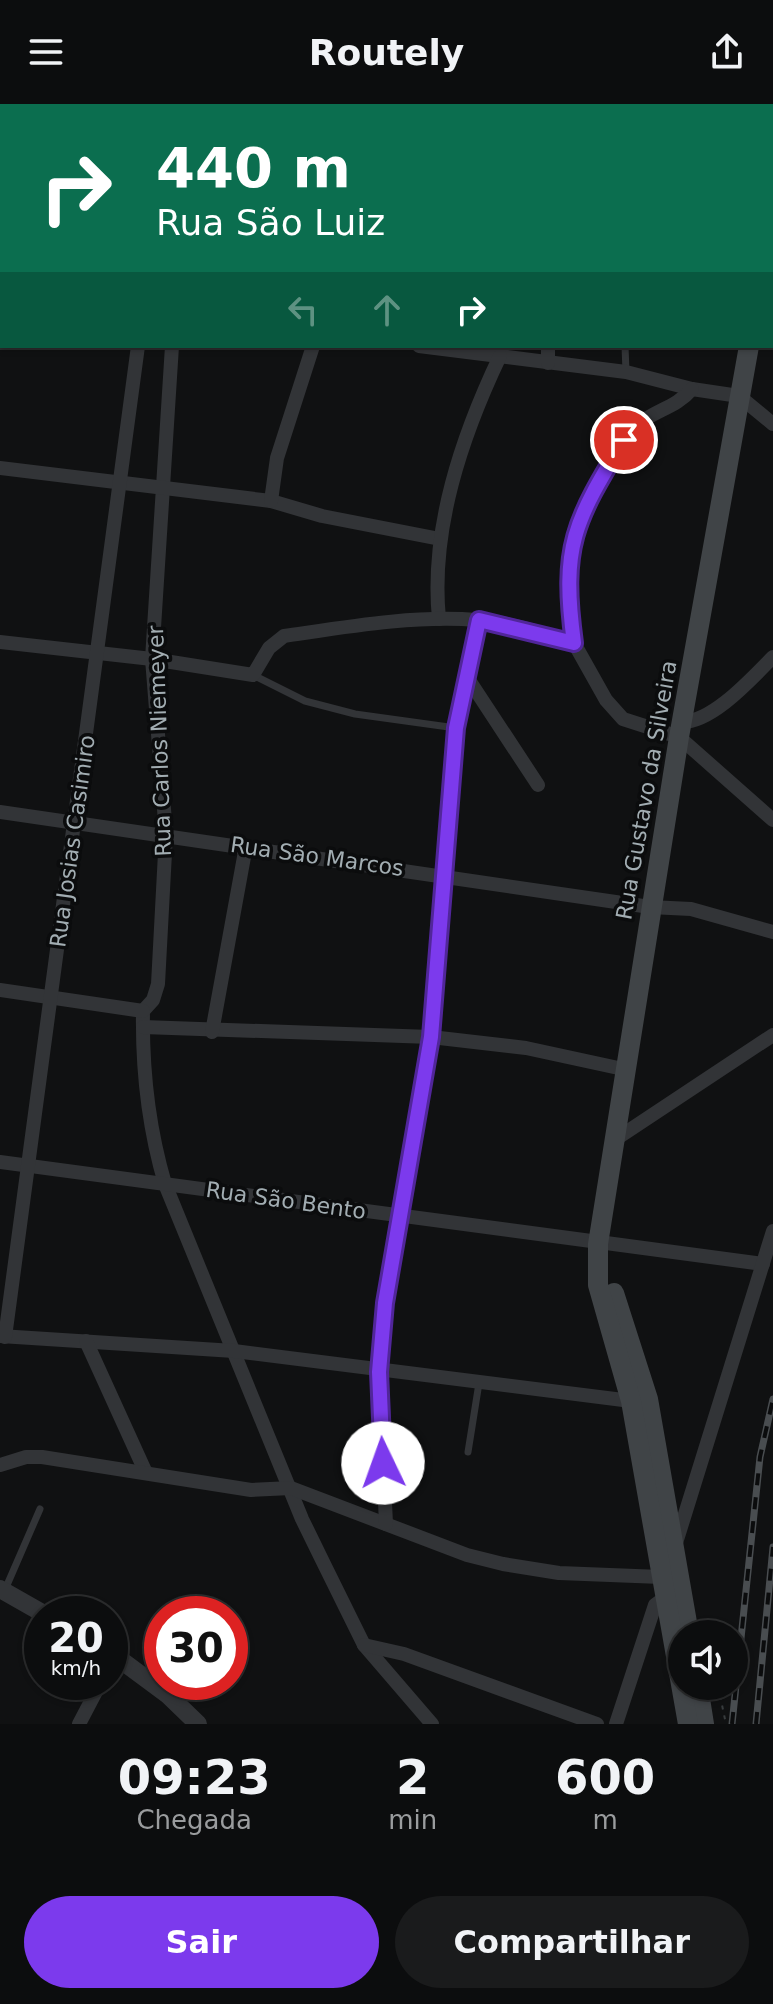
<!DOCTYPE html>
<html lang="pt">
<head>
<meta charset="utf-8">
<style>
  :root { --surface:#0c0d0e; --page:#1a1b1c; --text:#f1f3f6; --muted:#9a9c9e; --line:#2c2d2e; --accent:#7c3aed }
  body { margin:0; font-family:"DejaVu Sans",sans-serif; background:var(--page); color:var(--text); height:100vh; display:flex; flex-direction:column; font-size:30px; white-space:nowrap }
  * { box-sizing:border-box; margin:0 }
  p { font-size:26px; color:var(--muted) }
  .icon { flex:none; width:44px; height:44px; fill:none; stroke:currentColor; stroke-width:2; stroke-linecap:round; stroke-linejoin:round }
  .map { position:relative; height:1620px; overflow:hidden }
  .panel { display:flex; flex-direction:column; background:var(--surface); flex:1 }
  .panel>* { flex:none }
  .hud { position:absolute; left:0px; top:0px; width:774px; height:244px; box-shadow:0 2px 6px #0004,0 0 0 2px var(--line); background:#0b6e4f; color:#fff; overflow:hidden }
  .controls { position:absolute; left:668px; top:1516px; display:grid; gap:16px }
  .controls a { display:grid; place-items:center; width:80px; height:80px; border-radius:50%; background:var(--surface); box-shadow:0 2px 6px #0004,0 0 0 2px var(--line); font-size:40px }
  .speed { position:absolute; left:24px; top:1492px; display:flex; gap:16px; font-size:40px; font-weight:700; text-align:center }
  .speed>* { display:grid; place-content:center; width:104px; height:104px; border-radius:50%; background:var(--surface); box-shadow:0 2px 6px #0004,0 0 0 2px var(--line); line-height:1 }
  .speed small { font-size:20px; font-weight:400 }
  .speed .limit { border:12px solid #d22; background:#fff; color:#111 }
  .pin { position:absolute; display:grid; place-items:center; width:68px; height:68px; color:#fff; margin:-34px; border:4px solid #fff; border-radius:50%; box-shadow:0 2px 8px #0007 }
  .me { position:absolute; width:88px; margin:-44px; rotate:357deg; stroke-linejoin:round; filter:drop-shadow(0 0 6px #0008) }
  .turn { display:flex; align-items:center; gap:28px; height:168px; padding:0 24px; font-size:36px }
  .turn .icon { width:104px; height:104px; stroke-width:2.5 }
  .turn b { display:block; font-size:56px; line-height:68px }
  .lanes { display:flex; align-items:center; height:76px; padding:0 24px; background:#0003; justify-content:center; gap:40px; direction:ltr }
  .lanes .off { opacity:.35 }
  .eta { display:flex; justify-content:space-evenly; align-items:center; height:136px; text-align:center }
  .eta b { font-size:48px; font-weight:700; line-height:56px }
  .button { display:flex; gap:16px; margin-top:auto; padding:16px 24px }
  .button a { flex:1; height:92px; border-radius:48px; background:var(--accent); color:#fff; font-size:32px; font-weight:700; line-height:92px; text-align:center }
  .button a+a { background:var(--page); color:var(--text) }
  header { display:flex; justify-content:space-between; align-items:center; height:104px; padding:0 24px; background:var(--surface); font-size:36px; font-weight:700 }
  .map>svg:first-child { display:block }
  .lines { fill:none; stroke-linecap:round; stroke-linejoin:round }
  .path { stroke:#383c3e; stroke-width:2; stroke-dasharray:4 6; stroke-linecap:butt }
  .service { stroke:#323437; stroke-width:7 }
  .minor { stroke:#323437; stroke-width:14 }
  .tertiary { stroke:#323437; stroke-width:18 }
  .secondary { stroke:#404447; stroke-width:20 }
  .rail-casing { stroke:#494d50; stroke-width:7 }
  .rail { stroke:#0b0c0d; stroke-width:4; stroke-dasharray:12; stroke-linecap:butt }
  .route-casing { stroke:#51269a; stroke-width:20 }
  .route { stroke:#7c3aed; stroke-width:14 }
  .labels { text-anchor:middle; stroke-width:7; stroke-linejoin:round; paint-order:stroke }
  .street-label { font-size:22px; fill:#a2adb2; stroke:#0b0c0d }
</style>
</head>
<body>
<header><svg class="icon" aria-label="menu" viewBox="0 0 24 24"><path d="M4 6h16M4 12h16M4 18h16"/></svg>Routely<svg class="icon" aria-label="share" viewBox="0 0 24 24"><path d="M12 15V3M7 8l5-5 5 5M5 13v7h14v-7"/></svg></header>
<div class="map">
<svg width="773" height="1620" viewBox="0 0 773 1620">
  <rect width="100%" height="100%" fill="#101112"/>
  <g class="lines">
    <!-- path -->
    <path class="path" d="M718,1582L726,1620"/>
    <!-- service -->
    <g class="service">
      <path d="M160,0V2"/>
      <path d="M375,2V0"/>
      <path d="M625,242L626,268"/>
      <path d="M253,571L305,597L355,610L456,624"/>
      <path d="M468,1348L479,1279"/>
      <path d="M4,1488L40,1405"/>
    </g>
    <!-- minor -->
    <g class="minor">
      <path d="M336,2L348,0"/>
      <path d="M0,15H2"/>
      <path d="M0,190H2"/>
      <path d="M172,242L152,555L166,730L158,880L153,896L143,907C142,967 148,1022 165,1080L302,1415L325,1462L364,1541L432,1620"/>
      <path d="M419,242L626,268L692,285L739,292L773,320"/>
      <path d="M548,242V259"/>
      <path d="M0,364L271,397L322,412L440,435"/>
      <path d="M271,397L277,354L313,242"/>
      <path d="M439,515C430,425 462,332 500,252"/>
      <path d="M0,538L152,555L253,571L269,544L284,532C346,523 414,511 477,516C509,518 543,529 574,539L606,596L623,615L679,633L773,716"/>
      <path d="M574,539C564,466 567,432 605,368C614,352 623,335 636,322C654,306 676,304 692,285"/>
      <path d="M467,573L538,681"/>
      <path d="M682,618C713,618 752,574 773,553"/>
      <path d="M0,708L650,803L691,805L773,828"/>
      <path d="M0,886L143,907"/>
      <path d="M143,923L431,933L526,944L623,965"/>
      <path d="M212,928L246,742"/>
      <path d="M613,1037L773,931"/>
      <path d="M0,1058L763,1160"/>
      <path d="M0,1232L234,1247L631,1297"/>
      <path d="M5,1233L138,242"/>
      <path d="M86,1237L146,1369"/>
      <path d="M0,1361L26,1353H42L251,1386L291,1384L467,1451L503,1460L559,1469L661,1473"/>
      <path d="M386,1420L379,1268L385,1199L431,933L456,624L479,516"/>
      <path d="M676,1439L773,1127"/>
      <path d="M364,1541L404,1550L597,1620"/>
      <path d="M79,1620L101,1578"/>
      <path d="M616,1620L655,1501L666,1493"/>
    </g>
    <!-- tertiary -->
    <g class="tertiary">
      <path d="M0,1485L44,1510"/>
      <path d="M110,1548L168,1591L198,1620"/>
    </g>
    <!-- secondary -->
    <g class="secondary">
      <path d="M772,114L773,107"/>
      <path d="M614,1189L648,1295L689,1530"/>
      <path d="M698,1582L704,1620"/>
      <path d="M688,1620L631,1297L598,1181V1140L679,633L749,242"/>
    </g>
    <!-- rail casing -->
    <g class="rail-casing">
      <g id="rail">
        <path d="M732,1620L760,1353L773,1295"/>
        <path d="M756,1620L773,1443"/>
      </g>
    </g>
    <!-- rail -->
    <use href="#rail" class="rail"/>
  </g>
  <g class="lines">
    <!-- route casing -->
    <g class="route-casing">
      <path id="route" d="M383,1359L379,1268L385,1199L431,933L456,624L479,516L574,539C561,442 574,418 624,336"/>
    </g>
    <!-- route -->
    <use href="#route" class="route"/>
  </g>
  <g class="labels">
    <!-- street labels -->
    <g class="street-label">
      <text transform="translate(159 637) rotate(-92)" y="8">Rua Carlos Niemeyer</text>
      <text transform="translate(646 686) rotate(-80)" y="8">Rua Gustavo da Silveira</text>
      <text transform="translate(72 737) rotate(-82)" y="8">Rua Josias Casimiro</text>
      <text transform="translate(317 752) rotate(8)" y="8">Rua São Marcos</text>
      <text transform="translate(286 1096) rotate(8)" y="8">Rua São Bento</text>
    </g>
  </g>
</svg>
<div class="controls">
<a><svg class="icon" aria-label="sound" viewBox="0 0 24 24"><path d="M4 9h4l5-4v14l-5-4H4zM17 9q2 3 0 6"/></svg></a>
</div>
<div class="speed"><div>20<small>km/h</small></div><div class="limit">30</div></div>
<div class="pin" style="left:624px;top:336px;background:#d93025"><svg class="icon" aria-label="arrive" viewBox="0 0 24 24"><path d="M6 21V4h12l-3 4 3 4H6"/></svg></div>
<svg class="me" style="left:383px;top:1359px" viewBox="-20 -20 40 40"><circle r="19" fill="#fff"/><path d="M0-13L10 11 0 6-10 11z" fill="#7c3aed"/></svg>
<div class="hud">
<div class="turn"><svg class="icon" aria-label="right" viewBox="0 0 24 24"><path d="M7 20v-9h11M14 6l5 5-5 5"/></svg><div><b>440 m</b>Rua São Luiz</div></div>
<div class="lanes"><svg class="icon off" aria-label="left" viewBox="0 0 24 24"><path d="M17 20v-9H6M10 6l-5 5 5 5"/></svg><svg class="icon off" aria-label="ahead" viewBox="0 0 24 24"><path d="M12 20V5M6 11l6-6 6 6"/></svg><svg class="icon" aria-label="right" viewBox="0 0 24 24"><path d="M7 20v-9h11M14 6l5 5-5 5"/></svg></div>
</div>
</div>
<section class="panel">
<div class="eta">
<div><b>09:23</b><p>Chegada</p></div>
<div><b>2</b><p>min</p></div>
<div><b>600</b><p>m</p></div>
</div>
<div class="button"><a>Sair</a><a>Compartilhar</a></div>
</section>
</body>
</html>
